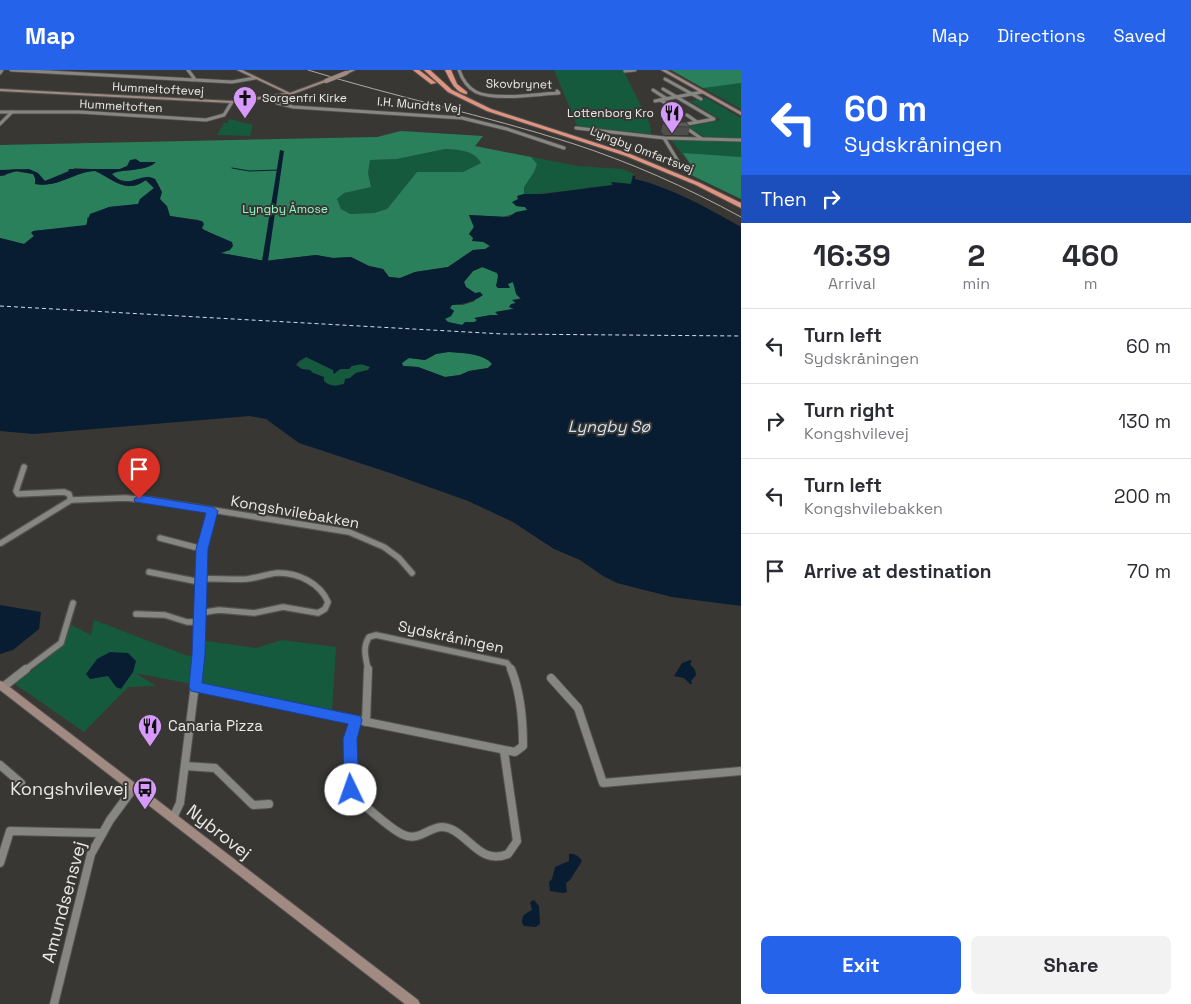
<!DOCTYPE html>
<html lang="en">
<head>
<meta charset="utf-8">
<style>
  :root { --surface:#fff; --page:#f2f2f3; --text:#2b2b33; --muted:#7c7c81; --line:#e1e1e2; --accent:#2563eb }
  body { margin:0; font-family:"Space Grotesk",sans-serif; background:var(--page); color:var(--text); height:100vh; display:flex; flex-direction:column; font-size:19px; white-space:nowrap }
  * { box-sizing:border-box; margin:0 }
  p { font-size:16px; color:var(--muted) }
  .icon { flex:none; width:28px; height:28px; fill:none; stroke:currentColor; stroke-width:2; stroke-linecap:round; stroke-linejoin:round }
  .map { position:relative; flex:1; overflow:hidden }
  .sheet { display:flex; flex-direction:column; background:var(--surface); width:450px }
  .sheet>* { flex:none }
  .banner { background:#2563eb; color:#fff; overflow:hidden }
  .pin { position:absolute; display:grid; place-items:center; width:42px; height:42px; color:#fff; margin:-51px -21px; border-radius:50% 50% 50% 0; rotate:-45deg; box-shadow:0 0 5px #0007 }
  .pin .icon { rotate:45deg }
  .me { position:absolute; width:55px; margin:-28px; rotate:357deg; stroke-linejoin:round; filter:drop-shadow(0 0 4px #0008) }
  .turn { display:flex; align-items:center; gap:18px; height:105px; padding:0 20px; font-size:22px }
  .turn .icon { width:65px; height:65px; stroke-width:2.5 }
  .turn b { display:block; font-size:35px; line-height:42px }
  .then { display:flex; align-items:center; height:48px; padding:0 20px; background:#0003; gap:10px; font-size:19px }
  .eta { display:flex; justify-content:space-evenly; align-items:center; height:85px; text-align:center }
  .eta b { font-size:30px; font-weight:600; line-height:35px }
  .action { display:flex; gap:10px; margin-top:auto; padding:10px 20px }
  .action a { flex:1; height:58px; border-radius:8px; background:var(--accent); color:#fff; font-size:20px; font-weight:600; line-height:58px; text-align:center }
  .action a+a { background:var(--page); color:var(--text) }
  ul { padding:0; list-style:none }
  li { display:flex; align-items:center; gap:15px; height:75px; padding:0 20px; border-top:1px solid var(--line) }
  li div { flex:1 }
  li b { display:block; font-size:19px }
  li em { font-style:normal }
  header { display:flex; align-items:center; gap:30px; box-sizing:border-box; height:70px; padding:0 25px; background:var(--accent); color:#fff }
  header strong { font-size:24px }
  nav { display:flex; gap:28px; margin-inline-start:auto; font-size:18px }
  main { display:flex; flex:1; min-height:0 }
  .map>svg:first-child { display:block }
  .green { fill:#165a3e }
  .forest { fill:#2a805b; fill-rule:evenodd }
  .water { fill:#081c32; fill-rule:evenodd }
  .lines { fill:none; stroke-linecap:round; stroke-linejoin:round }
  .stream { stroke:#081c32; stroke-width:1 }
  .canal { fill:#081c32; fill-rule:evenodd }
  .ferry { stroke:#d1e1f4; stroke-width:1; stroke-dasharray:4 3; stroke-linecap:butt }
  .street-far2-casing { stroke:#545351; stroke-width:4.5 }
  .street-far1-casing { stroke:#545351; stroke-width:8 }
  .street-casing { stroke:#545351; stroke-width:10 }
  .secondary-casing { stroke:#545351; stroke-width:2 }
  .highway-casing { stroke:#545351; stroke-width:2 }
  .street-far2 { stroke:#868682; stroke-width:3 }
  .street-far1 { stroke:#868682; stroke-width:5.5 }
  .street { stroke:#868682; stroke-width:8 }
  .secondary { fill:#a18a81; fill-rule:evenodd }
  .highway { fill:#e09480; fill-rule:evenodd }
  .tram { stroke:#adacaa; stroke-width:1 }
  .secondary-bridge-casing { stroke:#545351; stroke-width:5.5; stroke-linecap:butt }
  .secondary-bridge { stroke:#a18a81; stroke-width:4.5 }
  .wall { fill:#4e4d4b }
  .building { fill:#5b5a57; stroke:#403f3d }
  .route { fill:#2563eb; stroke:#184099 }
  .labels { text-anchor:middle; stroke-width:4; stroke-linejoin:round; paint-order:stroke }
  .far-street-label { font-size:12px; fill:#ebeae8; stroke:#383734 }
  .far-poi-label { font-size:12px; fill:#ebeae8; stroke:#383734; text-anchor:start }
  .far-park-label { font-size:12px; fill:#90fcc8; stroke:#383734 }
  .street-label { font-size:15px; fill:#ebeae8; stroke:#383734 }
  .poi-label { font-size:15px; fill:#ebeae8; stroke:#383734; text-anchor:start }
  .water-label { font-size:16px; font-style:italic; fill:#d1e1f4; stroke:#383734 }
  .near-poi-label { font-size:18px; fill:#ebeae8; stroke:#383734; text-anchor:end }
  .near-street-label { font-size:18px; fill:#ebeae8; stroke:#383734 }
</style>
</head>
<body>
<header>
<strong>Map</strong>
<nav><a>Map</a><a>Directions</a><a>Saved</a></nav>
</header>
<main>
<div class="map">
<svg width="741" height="934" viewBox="0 0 741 934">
  <rect width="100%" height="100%" fill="#383734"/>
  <!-- green -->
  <g class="green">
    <path d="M554,0H623L650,54L651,64L577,56Z"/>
    <path d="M671,0H741V39Z"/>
    <path d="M706,28L741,48V68L705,67L687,57L721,50L690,31Z"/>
    <path d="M229,49L253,55L250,66L217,65L224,53H228Z"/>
    <path d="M671,70L741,72V129L682,101L691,95Z"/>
    <path d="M445,79C459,80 474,80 481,93L463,102H417L387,139L374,143L350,144L341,139L337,129L344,123L371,117L368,103L370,90L397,89Z"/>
    <path d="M531,87L578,96L622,99L635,104L632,105L631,114L611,112L614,114C603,118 592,115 582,119L529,125L524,124V117L537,94Z"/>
    <path d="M306,287L333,300V304C344,296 358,293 370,296L368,300C365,301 359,301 356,303C345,309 339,325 324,311V307L313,303L309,300L302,299L296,295Z"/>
    <path d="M94,550L185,585L205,588L206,571L256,578L282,570L336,577L332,641L135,603L156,616L128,617L84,662L15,614L62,577L71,555L91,565Z"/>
  </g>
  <!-- forest -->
  <g class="forest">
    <path d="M671,0H741V13L703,18Z"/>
    <path d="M401,61L483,66L475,76L531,87L537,94L534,102L524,117V124L518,126L519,129L516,136L525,137L528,140L503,147L469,145L474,157L469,164L490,176L486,179L473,180L448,197L415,202L400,208L389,207L383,199L369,196L351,187L333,188L316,185L265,191L221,183L220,182L230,180L218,167L201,158L199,150L170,146L160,129V118L155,109C139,108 124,117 112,104C120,99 141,102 154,94L127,96L120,99L106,100L75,98L45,111C38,106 27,99 16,99C10,99 6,102 0,100V75L377,67ZM445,79C459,80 474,80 481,93L463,102H417L387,139L374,143L350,144L341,139L337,129L344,123L371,117L368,103L370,90L397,89Z"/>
    <path d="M683,83L741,87V129L683,101L691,95Z"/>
    <path d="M12,101L33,104L35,108V114C59,118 73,102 95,101C113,109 125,125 145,110L154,118L138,134L109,137L87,148V155L85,156L33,161L34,166L24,174L0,168V106H4Z"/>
    <path d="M483,197L497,203L509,218L507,214L512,211L521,228L513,230L516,234L510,237L515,238L496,242L499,245H491L475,248L477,250C473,254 467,251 462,255L448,252L444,249L451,246L454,241L450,238L452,235H463L475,231V223L466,217L464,212L473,201Z"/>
    <path d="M448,282C461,283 484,283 492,294L488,298L469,301L460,305L445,307L418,297L403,296L401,292L409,288L425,290L436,284Z"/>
  </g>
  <!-- water -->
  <g class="water">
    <path d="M136,89L140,92H156C143,103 121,98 112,104C129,122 139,101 155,109L162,122L160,129L167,136L170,146L202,151L204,154L202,158L204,160L232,172L233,176L230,180L221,183L265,191L316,185L333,188L351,187L369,196L383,199L389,207L400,208L415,202L448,197L473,180L485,179L490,176L484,172L472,171L473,168L469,164L474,157L469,145L509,147L516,142L527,140L525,137L516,136L512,132L518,129L517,126L524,124H543L613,115L611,112L631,114L633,106H635V109C673,118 707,138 741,157V536L672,527L617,513L603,506L580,490L554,479L513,452L468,431L390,403L299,373L266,349L250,346L34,364L0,361V168L24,174L34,166L31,163L33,161L86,155L90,144L109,137L138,134L140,129L154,118L146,110C126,125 112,108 95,101C73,102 59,118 35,114V108L33,104L17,101L0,106V100L29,99L38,103L45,111L68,102L69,99H120L127,96L130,90ZM482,197L497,203L498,206L496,216L498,218H510L508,214L513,212L516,224L521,229L512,230L516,233L511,234L509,237L514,239L495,242L498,245H491L474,248L477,250L475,252H465L462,255L448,252L445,249L451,246L454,241L450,238L452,235C464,234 473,232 483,225L480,222L475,223L466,217L464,212L473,201ZM448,282C460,283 484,283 492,294L488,298L469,301L460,305L445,307L418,297L403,296L402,293L409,288L425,290L436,284ZM306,287L333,300L334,304L340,299H349L352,296L361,294L370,297L368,300L356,303L350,308L345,309L344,314C336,316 330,317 324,311V307L313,303L310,300L302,299L296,295L299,291Z"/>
    <path d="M0,535L41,542L39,559L13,580L0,584Z"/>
    <path d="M110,582L128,583L136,591L133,602L121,619L116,617L108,606L90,609L86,604L97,589Z"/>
    <path d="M690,590L692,591L690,594L695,600L696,605L691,611L692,614H690L684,608L674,606L682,593Z"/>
    <path d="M569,784C574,783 579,786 582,791L570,810L566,813L567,822L563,823L550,821L549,812L552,809L555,797L569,791Z"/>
    <path d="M534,830L539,836L540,854L536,857L524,856L522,853C522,844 525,844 532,840L530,832Z"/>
  </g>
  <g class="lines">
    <!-- stream -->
    <path class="stream" d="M232,98L249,101L279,100"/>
    <!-- canal -->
    <path class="canal" d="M280,80L284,81L268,191L265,193L262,191Z"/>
    <!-- ferry -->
    <path class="ferry" d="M0,236L503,264L741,266"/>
    <!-- street-far2 casing -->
    <g class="street-far2-casing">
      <g id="street-far2">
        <path d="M11,0L232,12L255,8"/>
        <path d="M188,0L194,8L192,10"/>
        <path d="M459,0C462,9 467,17 476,22C495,31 537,24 559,23L557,21"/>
        <path d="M625,1L635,0"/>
        <path d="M0,3L2,0"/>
        <path d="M665,9L701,29"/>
        <path d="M663,19L714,49L682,55L702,69"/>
        <path d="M653,20L667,29"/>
        <path d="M270,28L277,33L293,37L462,48L507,59L564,78"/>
        <path d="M660,30L669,35"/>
        <path d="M655,31L702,22"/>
        <path d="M0,42H79L206,50L224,45L232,32"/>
        <path d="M687,45L697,52"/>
        <path d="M670,49L682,55"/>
        <path d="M0,54L12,42"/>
        <path d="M576,58L664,68L741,70"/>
        <path d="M664,68L679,93"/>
      </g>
    </g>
    <!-- street-far1 casing -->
    <g class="street-far1-casing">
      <g id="street-far1">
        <path d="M24,397L16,421L18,424L64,422L69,424L71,430"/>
        <path d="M160,468L202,479"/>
        <path d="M1,473L71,430L125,428L151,430L349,462L384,477L399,488L412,503"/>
        <path d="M149,502L200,512"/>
        <path d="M199,543L219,540L254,543L283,537L318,543L325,539L328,532C320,513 297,502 277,503C267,504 257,508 247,509C231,510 215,508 200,509"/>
        <path d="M136,544L165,545L187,552H199"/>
        <path d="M25,600L61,573L73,533"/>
        <path d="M197,600L202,479L213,441"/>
        <path d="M368,600C366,588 362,578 369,567L376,565L507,593L512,600"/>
      </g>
    </g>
    <!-- street casing -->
    <g class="street-casing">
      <g id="street">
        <path d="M551,608L578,638L603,713L741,701"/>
        <path d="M3,617L26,599"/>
        <path d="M195,617L515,682L523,676C523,650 521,623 511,599"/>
        <path d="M356,650L350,669L351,720L355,727C367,737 391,760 404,765C422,773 433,750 451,759C471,768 481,795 508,784L517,771L504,681"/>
        <path d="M366,652L368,599"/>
        <path d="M0,695L21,713"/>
        <path d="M185,696L215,698L253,735L269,734"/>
        <path d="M173,748L180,733L197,599"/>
        <path d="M0,793L10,761L100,763"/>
        <path d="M54,934L91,784L110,750L133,719"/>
      </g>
    </g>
    <!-- secondary casing -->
    <g class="secondary-casing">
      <g id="secondary">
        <path d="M237,0H242L290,23L325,10L328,11L290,25L232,33L0,21V19L232,31L286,23Z"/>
        <path d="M350,0H355L347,4L344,3Z"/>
        <path d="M661,0H666L741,42V45Z"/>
        <path d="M0,611L3,612L418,930L420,934H405L0,620Z"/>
      </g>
    </g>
    <!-- highway casing -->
    <g class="highway-casing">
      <g id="highway">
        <path d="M413,0H419L436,13L431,14Z"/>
        <path d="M424,0H430L452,20L491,39L630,84L700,113L741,133V138L696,115L626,86L487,41L448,22Z"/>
        <path d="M445,0H451L457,14L467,22V24C455,23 450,10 445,0Z"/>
      </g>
    </g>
    <!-- street-far2 -->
    <use href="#street-far2" class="street-far2"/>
    <!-- street-far1 -->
    <use href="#street-far1" class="street-far1"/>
    <!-- street -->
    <use href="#street" class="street"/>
    <!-- secondary -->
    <use href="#secondary" class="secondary"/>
    <!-- highway -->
    <use href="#highway" class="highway"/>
    <!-- tram -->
    <path class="tram" d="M308,0C395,27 484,45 571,73C630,92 686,117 741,147"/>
    <!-- secondary-bridge casing -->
    <g class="secondary-bridge-casing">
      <path id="secondary-bridge" d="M326,11L346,3"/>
    </g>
    <!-- secondary-bridge -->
    <use href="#secondary-bridge" class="secondary-bridge"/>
  </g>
  <!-- wall -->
  <path class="wall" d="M663,53L690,57L688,65H664L661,62Z"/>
  <!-- building -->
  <path class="building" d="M686,52L690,57L666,56L663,53Z"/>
  <!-- route -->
  <path class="route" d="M139,425L213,437L218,441L208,479L205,584L202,613L360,646L362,650L357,669L359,720L356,725L351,727L346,725L344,720L343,669L348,654L191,621L189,617L192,584L196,479L206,443L135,432L134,429Z"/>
  <!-- icons -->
  <defs>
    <g id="church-pin" transform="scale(1.25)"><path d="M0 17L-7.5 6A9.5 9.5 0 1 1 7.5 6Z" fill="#d69bfa" stroke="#383734"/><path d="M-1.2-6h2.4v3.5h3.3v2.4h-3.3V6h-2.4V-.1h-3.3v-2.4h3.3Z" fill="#111"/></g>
    <g id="restaurant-pin" transform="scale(1.25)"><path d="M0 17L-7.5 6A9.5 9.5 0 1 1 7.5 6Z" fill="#d69bfa" stroke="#383734"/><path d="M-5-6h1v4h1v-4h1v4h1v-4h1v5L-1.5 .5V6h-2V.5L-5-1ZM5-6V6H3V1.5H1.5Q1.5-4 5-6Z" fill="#111"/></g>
    <g id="bus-pin" transform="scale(1.25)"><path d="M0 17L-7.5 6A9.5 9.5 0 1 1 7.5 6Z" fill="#d69bfa" stroke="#383734"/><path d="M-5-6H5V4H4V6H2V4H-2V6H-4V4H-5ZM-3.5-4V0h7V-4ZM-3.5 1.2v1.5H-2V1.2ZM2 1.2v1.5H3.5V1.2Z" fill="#111"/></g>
  </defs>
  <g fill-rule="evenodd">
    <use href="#church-pin" x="245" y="28"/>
    <use href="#restaurant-pin" x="672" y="43"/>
    <use href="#restaurant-pin" x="150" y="656"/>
    <use href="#bus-pin" x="145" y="719"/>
  </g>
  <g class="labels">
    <!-- far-street labels -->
    <g class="far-street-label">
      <text transform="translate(519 14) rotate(1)" y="4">Skovbrynet</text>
      <text transform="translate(158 19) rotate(3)" y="4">Hummeltoftevej</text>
      <text transform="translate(419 35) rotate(5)" y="4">I.H. Mundts Vej</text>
      <text transform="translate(121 36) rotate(3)" y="4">Hummeltoften</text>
      <text transform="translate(642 80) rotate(21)" y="4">Lyngby Omfartsvej</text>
    </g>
    <!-- far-poi labels -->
    <g class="far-poi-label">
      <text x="262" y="32">Sorgenfri Kirke</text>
      <text x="654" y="47" text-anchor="end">Lottenborg Kro</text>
    </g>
    <!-- far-park labels -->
    <g class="far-park-label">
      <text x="285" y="143">Lyngby Åmose</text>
    </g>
    <!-- street labels -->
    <g class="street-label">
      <text transform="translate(295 442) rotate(10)" y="5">Kongshvilebakken</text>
      <text transform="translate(451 567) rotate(12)" y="5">Sydskråningen</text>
    </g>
    <!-- poi labels -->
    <g class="poi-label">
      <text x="168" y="661">Canaria Pizza</text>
    </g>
    <!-- water labels -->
    <g class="water-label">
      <text x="609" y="362">Lyngby Sø</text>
    </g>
    <!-- near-poi labels -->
    <g class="near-poi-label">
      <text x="128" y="725">Kongshvilevej</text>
    </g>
    <!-- near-street labels -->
    <g class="near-street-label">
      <text transform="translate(219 762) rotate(38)" y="6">Nybrovej</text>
      <text transform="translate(64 832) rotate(-75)" y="6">Amundsensvej</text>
    </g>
  </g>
</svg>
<div class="pin" style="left:139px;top:429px;background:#d93025"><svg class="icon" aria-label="arrive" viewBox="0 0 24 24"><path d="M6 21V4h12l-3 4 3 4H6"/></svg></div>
<svg class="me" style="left:351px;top:720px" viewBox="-20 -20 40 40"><circle r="19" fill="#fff"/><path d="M0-13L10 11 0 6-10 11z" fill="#2563eb"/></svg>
</div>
<section class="sheet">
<div class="banner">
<div class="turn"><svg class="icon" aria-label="left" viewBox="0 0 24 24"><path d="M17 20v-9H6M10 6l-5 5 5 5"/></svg><div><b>60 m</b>Sydskråningen</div></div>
<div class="then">Then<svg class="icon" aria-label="right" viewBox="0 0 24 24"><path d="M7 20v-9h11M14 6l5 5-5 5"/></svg></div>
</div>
<div class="eta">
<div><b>16:39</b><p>Arrival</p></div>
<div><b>2</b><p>min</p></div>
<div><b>460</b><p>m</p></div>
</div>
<ul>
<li><svg class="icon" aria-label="left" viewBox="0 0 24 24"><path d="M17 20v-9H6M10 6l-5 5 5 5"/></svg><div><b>Turn left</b><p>Sydskråningen</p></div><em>60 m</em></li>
<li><svg class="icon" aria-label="right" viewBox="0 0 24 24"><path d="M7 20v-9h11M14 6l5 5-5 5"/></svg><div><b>Turn right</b><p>Kongshvilevej</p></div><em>130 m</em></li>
<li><svg class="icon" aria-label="left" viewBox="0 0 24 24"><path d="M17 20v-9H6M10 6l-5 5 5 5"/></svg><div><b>Turn left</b><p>Kongshvilebakken</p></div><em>200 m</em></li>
<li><svg class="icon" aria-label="arrive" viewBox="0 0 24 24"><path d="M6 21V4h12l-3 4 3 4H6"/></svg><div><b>Arrive at destination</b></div><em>70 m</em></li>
</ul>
<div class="action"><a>Exit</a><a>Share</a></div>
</section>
</main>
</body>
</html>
